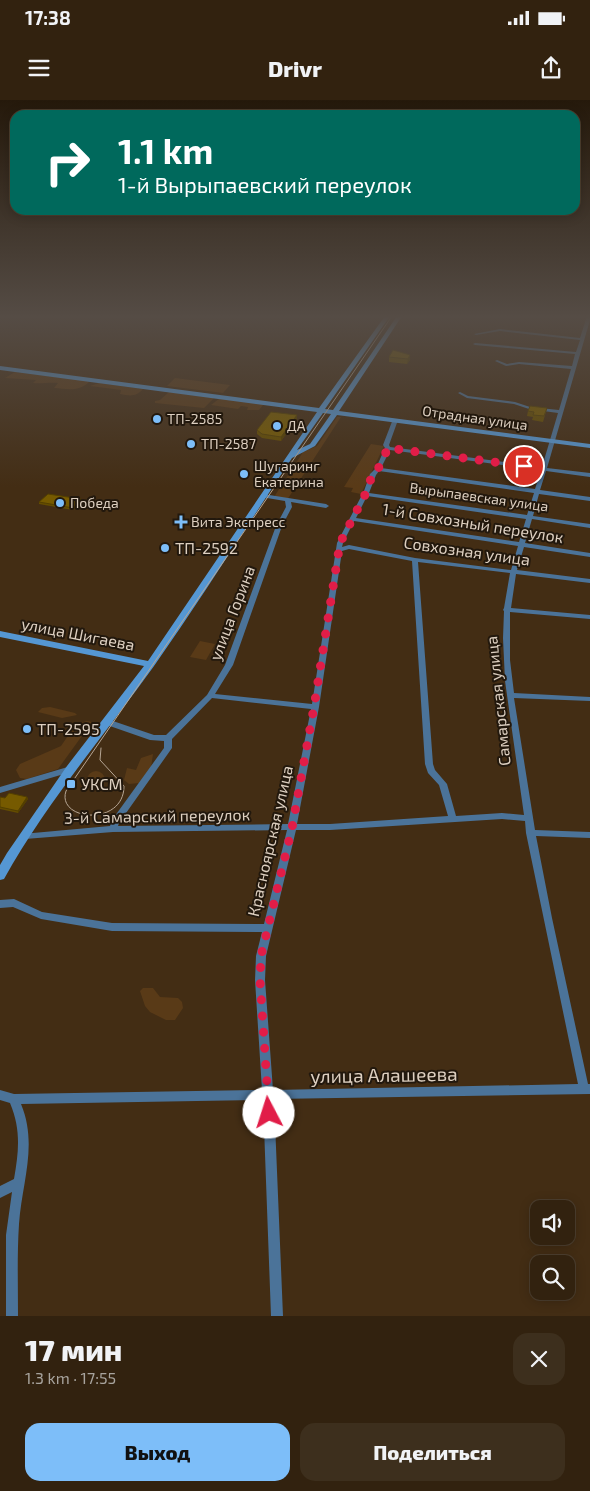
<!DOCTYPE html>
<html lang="ru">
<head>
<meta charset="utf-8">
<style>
  :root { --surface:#32220f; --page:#3d2f1d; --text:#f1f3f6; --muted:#a8a49e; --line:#4d3f2f; --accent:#7dbef9 }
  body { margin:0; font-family:"Exo 2",sans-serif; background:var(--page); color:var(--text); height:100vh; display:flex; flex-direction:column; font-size:19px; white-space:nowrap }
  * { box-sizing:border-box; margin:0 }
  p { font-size:16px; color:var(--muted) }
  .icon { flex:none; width:28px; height:28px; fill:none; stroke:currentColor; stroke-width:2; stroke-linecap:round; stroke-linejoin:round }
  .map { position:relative; height:1216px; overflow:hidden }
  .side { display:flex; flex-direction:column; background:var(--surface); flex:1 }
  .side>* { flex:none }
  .hud { position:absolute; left:10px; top:10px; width:570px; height:105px; border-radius:15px; box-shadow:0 2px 12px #0003,0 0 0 1px var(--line); background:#00695c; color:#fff; overflow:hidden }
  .tools { position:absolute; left:530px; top:1100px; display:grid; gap:10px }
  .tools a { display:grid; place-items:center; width:45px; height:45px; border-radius:10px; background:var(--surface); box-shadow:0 2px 12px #0003,0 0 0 1px var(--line); font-size:25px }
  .pin { position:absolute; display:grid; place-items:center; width:42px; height:42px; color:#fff; margin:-21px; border:2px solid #fff; border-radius:50%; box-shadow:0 1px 5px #0007 }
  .me { position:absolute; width:55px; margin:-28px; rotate:355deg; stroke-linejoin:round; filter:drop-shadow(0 0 4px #0008) }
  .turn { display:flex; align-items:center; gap:18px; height:105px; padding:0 25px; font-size:22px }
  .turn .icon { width:65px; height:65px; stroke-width:2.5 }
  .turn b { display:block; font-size:35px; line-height:42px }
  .round { display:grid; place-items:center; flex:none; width:52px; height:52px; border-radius:15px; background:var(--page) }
  .overview { display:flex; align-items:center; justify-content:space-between; height:85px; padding:0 25px }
  h1 { font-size:30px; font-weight:800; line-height:38px }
  .button { display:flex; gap:10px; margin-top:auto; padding:10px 25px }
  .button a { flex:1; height:58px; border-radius:15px; background:var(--accent); color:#111; font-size:20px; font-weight:800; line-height:58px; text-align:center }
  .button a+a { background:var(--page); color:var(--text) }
  .status { display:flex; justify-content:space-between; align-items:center; height:35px; padding:0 25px; background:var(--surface); direction:ltr }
  .status svg { height:14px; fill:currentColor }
  header { display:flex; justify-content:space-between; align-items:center; height:65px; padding:0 25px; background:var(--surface); font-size:22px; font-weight:800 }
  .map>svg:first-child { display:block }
  .green { fill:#593a17 }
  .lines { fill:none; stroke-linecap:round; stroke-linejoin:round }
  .street { fill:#4b7399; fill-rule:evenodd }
  .secondary { fill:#5597d3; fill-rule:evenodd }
  .tram { stroke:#b6a695; stroke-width:1 }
  .wall { fill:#654d00 }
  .shaded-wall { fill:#533f00 }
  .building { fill:#765a00; stroke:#533f00 }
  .route { stroke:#e11d48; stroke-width:9; stroke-dasharray:0 16.2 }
  .poi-dot { fill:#7dbef9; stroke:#22180d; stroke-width:2 }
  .labels { text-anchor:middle; stroke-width:4; stroke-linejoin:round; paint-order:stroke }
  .far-street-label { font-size:14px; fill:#ddcfc0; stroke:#22180d }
  .far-poi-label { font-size:14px; fill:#ddcfc0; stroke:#22180d; text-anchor:start }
  .street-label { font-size:16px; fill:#ddcfc0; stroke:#22180d }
  .poi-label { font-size:16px; fill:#ddcfc0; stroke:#22180d; text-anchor:start }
  .near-street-label { font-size:19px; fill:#ddcfc0; stroke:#22180d }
</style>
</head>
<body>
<div class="status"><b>17:38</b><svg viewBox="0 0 49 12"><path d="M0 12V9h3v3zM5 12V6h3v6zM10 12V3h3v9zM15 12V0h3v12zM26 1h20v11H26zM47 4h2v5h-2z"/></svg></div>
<header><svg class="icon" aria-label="menu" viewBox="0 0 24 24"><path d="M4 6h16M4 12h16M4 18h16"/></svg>Drivr<svg class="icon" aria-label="share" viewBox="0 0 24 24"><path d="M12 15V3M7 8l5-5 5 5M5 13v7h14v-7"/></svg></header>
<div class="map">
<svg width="590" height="1216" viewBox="0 0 590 1216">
  <rect width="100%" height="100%" fill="#432d14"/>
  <!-- green -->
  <g class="green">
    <path d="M15,272L88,281L89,282C79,292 67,289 54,288L58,283C49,282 42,284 33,283L36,280L5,278Z"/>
    <path d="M175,278L230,285L223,293L167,286Z"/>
    <path d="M99,283L143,289C136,297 130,296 120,294L121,290L90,286Z"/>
    <path d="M169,292L213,298H214L204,308L155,303V301L160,300Z"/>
    <path d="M220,298L274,305H263L259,310H247L248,307L241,306L238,309L211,305Z"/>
    <path d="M337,317H341L287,400L274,397L303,352L317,346Z"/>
    <path d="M371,344L384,346L361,394L351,392L353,388L344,387Z"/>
    <path d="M200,541L215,544L206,560L190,557Z"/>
    <path d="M50,607L75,613L77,615L62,618L38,612L42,608Z"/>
    <path d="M87,621L92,622L58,669L27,679L20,678L16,670L20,664L61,646L76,624Z"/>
    <path d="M153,654L151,668L139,683L129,684L124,680L127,668L136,670L141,658Z"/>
    <circle cx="96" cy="680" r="9"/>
    <path d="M143,888H153L160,897L178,898L182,902L183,908L175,920H166L150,912L145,906L140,891Z"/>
  </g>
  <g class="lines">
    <!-- street -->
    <g class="street">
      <path d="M587,216H590V220L547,368L590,373V377L546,371L540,390L590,397V401L539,394L533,416L590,424V428L532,419L525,443L590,453V457L524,447L517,470L590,479V483L516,474L511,508L590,515V519L510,512V560L514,593L590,597V601L514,598L535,730L590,732V738L536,736L552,818L588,984H590V994L274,999L283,1216H271L263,1000L21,1004C38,1045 22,1082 19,1124C17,1155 18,1185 18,1216H6V1135L12,1092L0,1098V1086L14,1079C19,1051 21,1029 10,1003L0,1000V990L14,994L262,990L255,880L256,856L262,832L112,831L41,819L13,807L0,808V800L14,799L42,812L112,823L264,824L287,730L113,732L25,739L22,738L21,736L22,734L110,726L112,720L164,648V641L150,640L104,624L103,622L104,620H110L154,635H166L207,595L225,565L276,426L286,407L285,401L261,397V395L263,394L326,404L329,406L326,408L291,402L292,407L282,426L233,565L215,594L312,604L337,443L364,391L370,374L376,368L385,348L383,345L393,319L398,320L389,345L390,347L542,367L558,313L529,309L514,304L467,298L458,293L460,292L468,296L515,302L530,307L559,310L571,269L519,264L506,266L495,261L497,260L507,264L519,262L572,266L575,254L475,245L473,244L475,243L576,252L580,240L500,231L476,235L474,234L500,229L580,238ZM390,350L541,370L535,389L381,368ZM379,371L534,393L527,415L369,393L376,375ZM367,396L526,419L519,442L356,418ZM354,421L518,446L511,470L415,458L349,445L342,447L343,443ZM349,449L412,461L425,664L428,673L439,685L448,716L330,724H297L319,607L342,451ZM418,462L510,473L504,508L503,510L504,511L503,538L505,581L524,715L502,713L456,716L447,684L435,670L433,664ZM212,598L311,609L288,724L118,726L119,723L172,648V639ZM502,719L525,721L526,733L578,984L273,990L265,880L266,856L296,730H330Z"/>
      <path d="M71,666L74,667L75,669L74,671L0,693V687Z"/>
    </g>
    <!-- secondary -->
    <path class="secondary" d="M385,216H390L325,309L333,310L397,216H402L339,311L590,344V348L337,315L315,346L292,358C246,427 202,498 154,566C104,636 46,703 4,779L0,780V765L7,753L67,666L144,566L0,537V531L148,561L317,312L0,270V266L319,308ZM323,313L331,314L310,344L297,350Z"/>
    <!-- tram -->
    <path class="tram" d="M101,648L100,660L124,686C124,727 56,721 66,691L392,216"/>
  </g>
  <!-- wall -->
  <g class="wall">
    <path d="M410,255V260L407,264L389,262V257Z"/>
    <path d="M547,308L543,322L532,320L533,317L527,316L528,311Z"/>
    <path d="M297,319L281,341L262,338L257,334V330Z"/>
    <path d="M81,399V401L73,410L39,404V402Z"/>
    <path d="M0,697L5,698L27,697L28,699L18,713L0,709Z"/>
  </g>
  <!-- shaded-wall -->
  <g class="shaded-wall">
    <path d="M410,255V260L407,264L408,259Z"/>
    <path d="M297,315V319L281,341V337Z"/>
    <path d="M81,399V401L73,410V408Z"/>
    <path d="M27,697L28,699L18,713V711Z"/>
  </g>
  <!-- building -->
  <g class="building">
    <path d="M393,250L410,255L408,259L389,257Z"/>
    <path d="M530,306L547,308L544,316L533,315L534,312L528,311Z"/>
    <path d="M271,312L297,315L281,337L262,334L257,330Z"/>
    <path d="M48,394L81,399L73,408L39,402Z"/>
    <path d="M9,693L27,697L18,711L0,707V697L5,698Z"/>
  </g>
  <!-- sky -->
  <linearGradient id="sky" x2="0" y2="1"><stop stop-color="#25190b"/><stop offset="0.56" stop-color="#554c45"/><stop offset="1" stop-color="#554c45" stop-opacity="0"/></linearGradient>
  <rect width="590" height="387" fill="url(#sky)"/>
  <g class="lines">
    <!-- route -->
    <path class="route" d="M269,1013L260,880L261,856L292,728L314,607L340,443L367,391L373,372L378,369L388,348L524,366"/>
  </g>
  <!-- markers -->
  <g class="poi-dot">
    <circle cx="157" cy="319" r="5"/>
    <circle cx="277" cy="326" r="5"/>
    <circle cx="191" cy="344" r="5"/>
    <circle cx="244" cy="374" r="5"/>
    <circle cx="60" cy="403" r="5"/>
    <path d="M178.5 414.5h5v5h5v5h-5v5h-5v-5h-5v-5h5z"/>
    <circle cx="165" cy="448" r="5"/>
    <circle cx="27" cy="629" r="5"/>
    <rect x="66" y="679" width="10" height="10" rx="2.5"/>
  </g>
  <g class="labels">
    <!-- far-street labels -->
    <g class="far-street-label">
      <text transform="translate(475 318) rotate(8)" y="5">Отрадная улица</text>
      <text transform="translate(479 397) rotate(8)" y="5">Вырыпаевская улица</text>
    </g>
    <!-- far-poi labels -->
    <g class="far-poi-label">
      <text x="167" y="324">ТП-2585</text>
      <text x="287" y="331">ДА</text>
      <text x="201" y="349">ТП-2587</text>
      <text x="254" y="371">Шугаринг<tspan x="254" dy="16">Екатерина</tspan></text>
      <text x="70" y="408">Победа</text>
      <text x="191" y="427">Вита Экспресс</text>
    </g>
    <!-- street labels -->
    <g class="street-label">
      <text transform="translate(473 423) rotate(9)" y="6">1-й Совхозный переулок</text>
      <text transform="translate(467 451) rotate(8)" y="6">Совхозная улица</text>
      <text transform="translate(232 513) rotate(-69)" y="6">улица Горина</text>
      <text transform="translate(78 534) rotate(11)" y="6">улица Шигаева</text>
      <text transform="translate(498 601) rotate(-96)" y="6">Самарская улица</text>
      <text transform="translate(157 716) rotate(-1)" y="6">3-й Самарский переулок</text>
      <text transform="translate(270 741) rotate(-77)" y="6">Красноярская улица</text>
    </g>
    <!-- poi labels -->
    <g class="poi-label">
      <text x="175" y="454">ТП-2592</text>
      <text x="37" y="635">ТП-2595</text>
      <text x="81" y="690">УКСМ</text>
    </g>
    <!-- near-street labels -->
    <g class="near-street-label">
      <text transform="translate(384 975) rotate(-1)" y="7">улица Алашеева</text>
    </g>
  </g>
</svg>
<div class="tools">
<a><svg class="icon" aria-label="sound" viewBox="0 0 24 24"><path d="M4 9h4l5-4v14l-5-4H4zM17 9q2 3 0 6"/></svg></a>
<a><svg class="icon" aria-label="search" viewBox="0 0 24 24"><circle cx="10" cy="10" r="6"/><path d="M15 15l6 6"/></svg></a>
</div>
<div class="pin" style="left:524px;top:366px;background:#d93025"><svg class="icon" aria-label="arrive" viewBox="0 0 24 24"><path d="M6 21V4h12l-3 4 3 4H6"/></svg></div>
<svg class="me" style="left:269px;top:1013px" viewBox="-20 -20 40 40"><circle r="19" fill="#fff"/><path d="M0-13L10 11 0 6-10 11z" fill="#e11d48"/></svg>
<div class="hud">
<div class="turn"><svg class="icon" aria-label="right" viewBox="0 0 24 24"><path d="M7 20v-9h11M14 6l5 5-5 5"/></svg><div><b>1.1 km</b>1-й Вырыпаевский переулок</div></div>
</div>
</div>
<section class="side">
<div class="overview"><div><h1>17 мин</h1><p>1.3 km · 17:55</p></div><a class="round"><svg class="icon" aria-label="close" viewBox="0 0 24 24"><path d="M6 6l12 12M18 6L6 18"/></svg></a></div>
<div class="button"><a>Выход</a><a>Поделиться</a></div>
</section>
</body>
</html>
